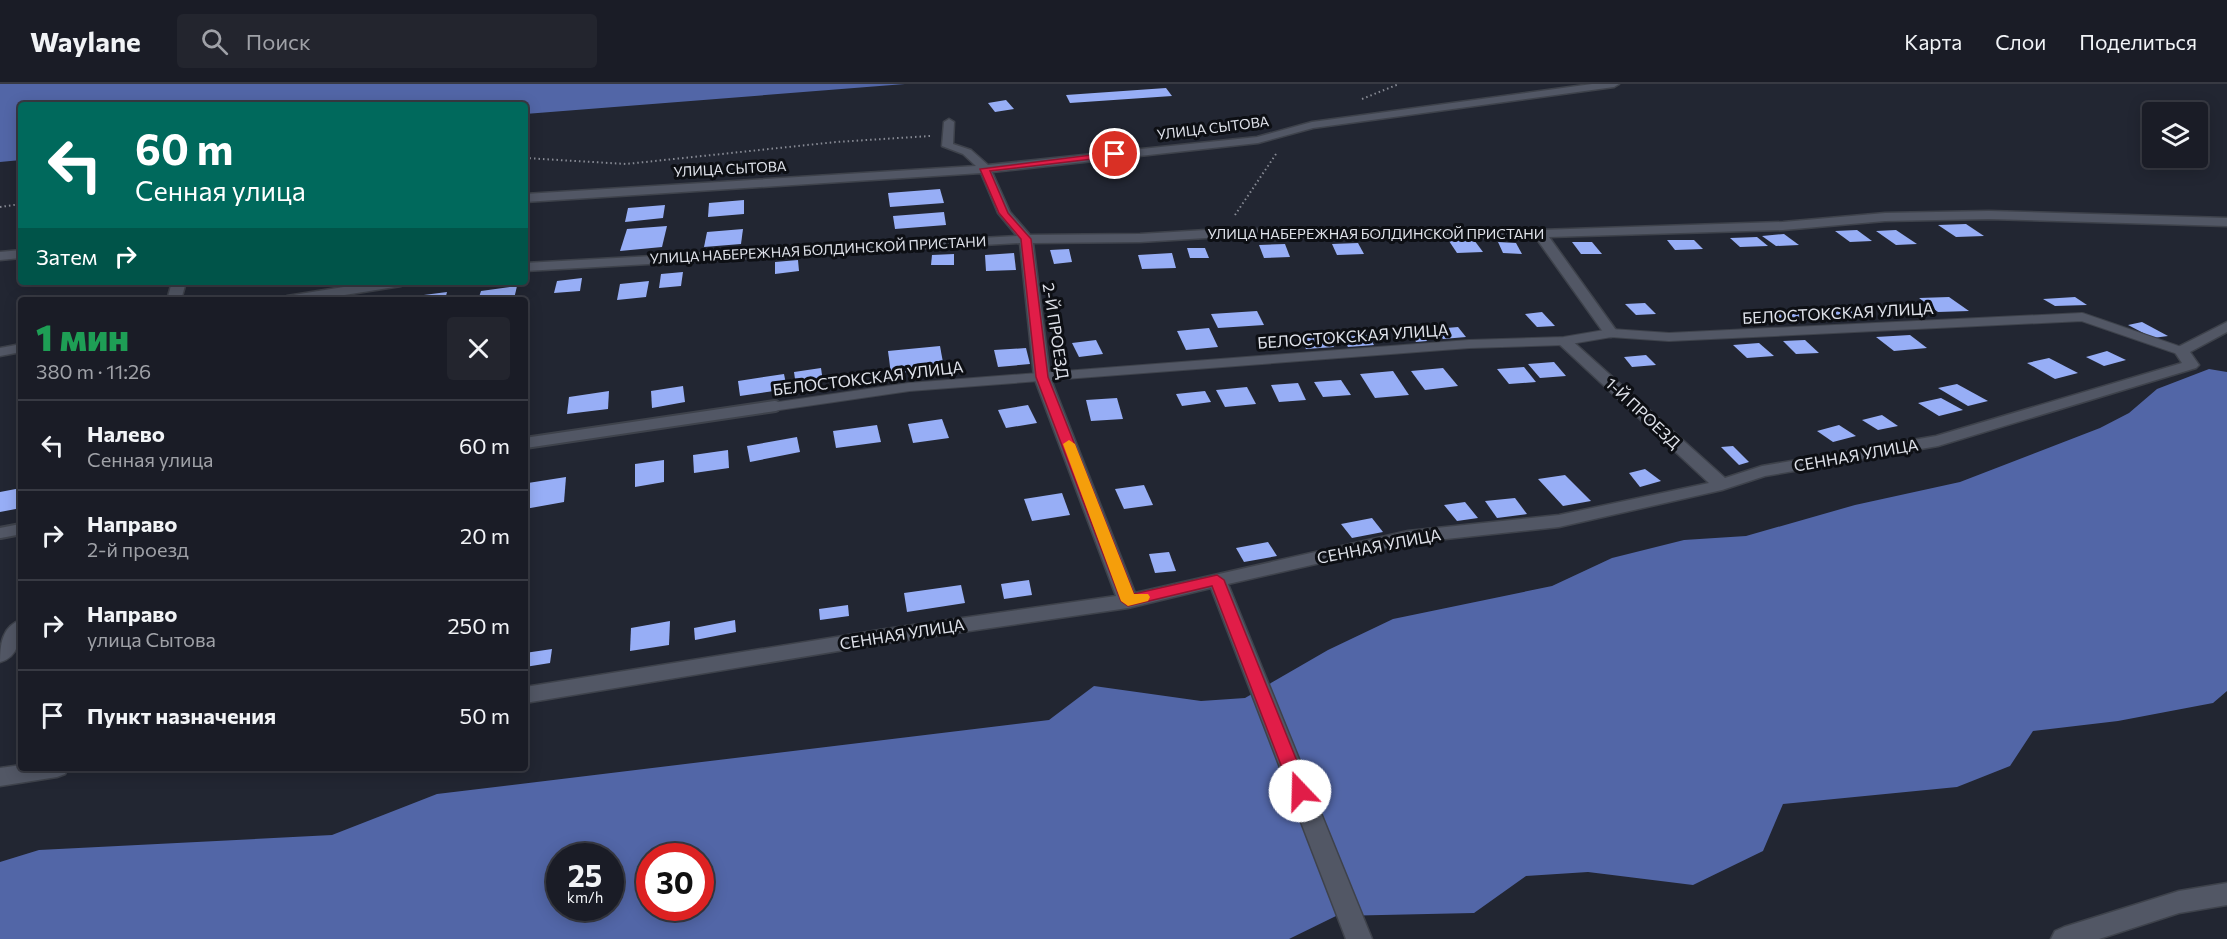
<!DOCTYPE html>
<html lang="ru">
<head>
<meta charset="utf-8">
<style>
  :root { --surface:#1a1c26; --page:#23252e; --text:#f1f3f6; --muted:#9fa1a7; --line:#383a43 }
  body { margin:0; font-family:Commissioner,sans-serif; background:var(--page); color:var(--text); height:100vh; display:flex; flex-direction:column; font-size:22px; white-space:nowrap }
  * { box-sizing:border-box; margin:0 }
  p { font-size:20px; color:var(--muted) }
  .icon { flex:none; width:33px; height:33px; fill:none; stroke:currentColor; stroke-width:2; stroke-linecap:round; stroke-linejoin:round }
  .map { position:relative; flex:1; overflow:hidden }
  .drawer { position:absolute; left:18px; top:213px; width:510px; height:474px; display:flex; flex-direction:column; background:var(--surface); border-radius:6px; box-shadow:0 3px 15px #0003,0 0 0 2px var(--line) }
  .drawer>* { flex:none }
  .guide { position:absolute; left:18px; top:18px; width:510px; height:183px; border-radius:6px; box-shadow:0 3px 15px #0003,0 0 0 2px var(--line); background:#00695c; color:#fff; overflow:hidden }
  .controls { position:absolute; left:2142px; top:18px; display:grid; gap:12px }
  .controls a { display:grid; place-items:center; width:66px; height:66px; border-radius:6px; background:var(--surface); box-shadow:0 3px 15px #0003,0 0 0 2px var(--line); font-size:30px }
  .speed { position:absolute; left:546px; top:759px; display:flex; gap:12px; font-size:30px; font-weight:700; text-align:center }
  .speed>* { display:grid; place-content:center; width:78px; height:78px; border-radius:50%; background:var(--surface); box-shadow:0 3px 15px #0003,0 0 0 2px var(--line); line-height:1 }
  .speed small { font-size:15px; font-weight:400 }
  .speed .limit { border:9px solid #d22; background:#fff; color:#111 }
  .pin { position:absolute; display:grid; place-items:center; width:51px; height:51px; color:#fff; margin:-26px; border:3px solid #fff; border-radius:50%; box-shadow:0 2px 6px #0007 }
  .me { position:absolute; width:66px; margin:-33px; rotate:339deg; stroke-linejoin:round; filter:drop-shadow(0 0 4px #0008) }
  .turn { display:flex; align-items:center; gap:21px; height:126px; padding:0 18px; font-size:27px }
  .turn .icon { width:78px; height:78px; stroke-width:2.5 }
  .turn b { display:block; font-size:42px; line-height:51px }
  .then { display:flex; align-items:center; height:57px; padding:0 18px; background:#0003; gap:12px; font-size:22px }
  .round { display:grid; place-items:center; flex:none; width:63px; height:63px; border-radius:6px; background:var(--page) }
  .headline { display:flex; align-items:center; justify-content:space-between; height:102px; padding:0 18px }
  h1 { font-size:36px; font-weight:800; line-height:45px; color:#1e9e55 }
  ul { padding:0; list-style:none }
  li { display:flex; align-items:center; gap:18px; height:90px; padding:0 18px; border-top:2px solid var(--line) }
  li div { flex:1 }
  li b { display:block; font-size:22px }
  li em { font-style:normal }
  header { display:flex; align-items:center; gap:36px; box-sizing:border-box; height:84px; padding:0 30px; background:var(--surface); border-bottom:2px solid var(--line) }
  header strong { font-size:28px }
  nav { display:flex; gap:33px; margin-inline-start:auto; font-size:21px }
  .search { width:420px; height:54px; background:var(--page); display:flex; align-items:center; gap:15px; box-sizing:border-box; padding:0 21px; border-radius:6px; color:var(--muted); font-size:22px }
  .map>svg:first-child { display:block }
  .water { fill:#5266a7; fill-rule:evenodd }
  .building { fill:#97aef6 }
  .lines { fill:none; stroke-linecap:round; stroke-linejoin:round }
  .service-far1-casing { stroke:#3e424b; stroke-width:10 }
  .service-casing { stroke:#3e424b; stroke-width:14 }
  .minor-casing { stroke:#3e424b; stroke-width:3 }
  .path { stroke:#888b95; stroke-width:2; stroke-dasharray:1.5 3; stroke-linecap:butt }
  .service-far1 { stroke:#525765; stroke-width:8 }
  .service { stroke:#525765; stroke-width:10 }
  .minor { fill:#525765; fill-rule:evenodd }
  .route { fill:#e11d48; stroke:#92132f; stroke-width:1.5 }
  .slow { fill:#f59e0b }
  .labels { text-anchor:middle; stroke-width:6; stroke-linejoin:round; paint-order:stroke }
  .far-street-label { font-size:14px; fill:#dfe2ea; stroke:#0d0f14 }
  .street-label { font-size:16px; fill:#dfe2ea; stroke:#0d0f14 }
</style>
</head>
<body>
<header>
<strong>Waylane</strong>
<div class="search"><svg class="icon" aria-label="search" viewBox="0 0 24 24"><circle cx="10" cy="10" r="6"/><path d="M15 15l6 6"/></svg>Поиск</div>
<nav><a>Карта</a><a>Слои</a><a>Поделиться</a></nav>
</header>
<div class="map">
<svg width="2227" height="855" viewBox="0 0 2227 855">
  <rect width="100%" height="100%" fill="#222632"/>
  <!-- water -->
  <g class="water">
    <path d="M0,0H905L525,30V21H21V76L0,78Z"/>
    <path d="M2209,285L2227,288V607L2213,619L2118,637L2033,647L2010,682L1957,703L1783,720L1763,767L1693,801L1588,788L1526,792L1474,829L1336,832L1289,855H0V778L39,766L332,751L437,710L1049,636L1094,602L1201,617L1245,614L1328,566L1393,535L1552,502L1612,474L1684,456L1746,452L1855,421L1960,398L2100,344L2129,329L2157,305ZM560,772H610V824H560ZM650,772H700V824H650Z"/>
  </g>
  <!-- building -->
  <g class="building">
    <path d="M1166,4L1172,12L1070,19L1066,11Z"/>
    <path d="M1006,16L1014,25L995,28L988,19Z"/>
    <path d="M940,105L944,119L890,123L888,109Z"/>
    <path d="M744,116V130L708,133L709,119Z"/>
    <path d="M665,121L663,134L625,138L628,124Z"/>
    <path d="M944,128L946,141L895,145L893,132Z"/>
    <path d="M1966,140L1984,152L1956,153L1938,141Z"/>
    <path d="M667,142L662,163L620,167L627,145Z"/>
    <path d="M743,145L741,160L704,163L707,148Z"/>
    <path d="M1857,146L1872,157L1850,158L1835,147Z"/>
    <path d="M1896,146L1917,160L1896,161L1876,147Z"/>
    <path d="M1784,150L1799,161L1776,162L1762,152Z"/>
    <path d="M1757,153L1768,162L1740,163L1730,154Z"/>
    <path d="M1474,156L1483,168L1457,169L1449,157Z"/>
    <path d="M1667,156H1694L1703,165L1675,166Z"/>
    <path d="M1498,158L1516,159L1522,170L1503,169Z"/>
    <path d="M1572,158H1592L1602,170H1581Z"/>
    <path d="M1358,159L1364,170L1337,171L1332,160Z"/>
    <path d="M1285,160L1290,173L1264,174L1259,161Z"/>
    <path d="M1187,164H1205L1209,174H1190Z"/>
    <path d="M1069,165L1072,178L1054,180L1050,166Z"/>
    <path d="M1014,169L1016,186L986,187L985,171Z"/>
    <path d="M1172,169L1176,184L1142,185L1138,171Z"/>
    <path d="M954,170V181H931L932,171Z"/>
    <path d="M798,176L799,187L775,190V178Z"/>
    <path d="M683,188L681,202L659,204L661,190Z"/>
    <path d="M582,194L580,207L554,209L557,197Z"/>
    <path d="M649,197L646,213L617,216L620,200Z"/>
    <path d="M517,202L514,215L478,216L481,207Z"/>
    <path d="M447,208L445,216H415L416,212Z"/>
    <path d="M1949,213L1969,227L1938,228L1919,214Z"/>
    <path d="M2075,213L2087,221L2055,222L2043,215Z"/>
    <path d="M1645,219L1656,230L1636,231L1625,220Z"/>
    <path d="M1907,219L1920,229L1889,231L1877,222Z"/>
    <path d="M1847,224L1858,232L1837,234L1825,225Z"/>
    <path d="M1801,226L1812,236H1778L1768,227Z"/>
    <path d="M1257,227L1264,241L1218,244L1211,230Z"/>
    <path d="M1542,228L1555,242L1537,243L1525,230Z"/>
    <path d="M2142,238L2168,252L2153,254L2128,241Z"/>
    <path d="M1458,243L1466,253L1443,255L1435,245Z"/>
    <path d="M1209,244L1218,263L1186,266L1177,247Z"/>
    <path d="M1420,244L1427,257L1416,258L1409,245Z"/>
    <path d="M1327,250L1334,263L1306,265L1299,252Z"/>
    <path d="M1368,251L1374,261L1348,263L1342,253Z"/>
    <path d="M1910,251L1927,264L1894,267L1876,253Z"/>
    <path d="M1096,256L1103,270L1079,273L1072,259Z"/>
    <path d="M1805,256L1819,269L1796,270L1783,257Z"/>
    <path d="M1759,259L1774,272L1747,274L1733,261Z"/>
    <path d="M940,262L944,284L891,290L888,267Z"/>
    <path d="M1026,264L1030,280L998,283L994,266Z"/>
    <path d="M2107,267L2126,276L2104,282L2086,273Z"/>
    <path d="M1646,271L1656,281L1632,283L1624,273Z"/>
    <path d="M2049,274L2078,289L2055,295L2027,279Z"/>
    <path d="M1554,278L1566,292L1540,294L1528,280Z"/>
    <path d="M1524,283L1536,298L1509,300L1497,285Z"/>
    <path d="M821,284L823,298L796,302L794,288Z"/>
    <path d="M1443,284L1458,302L1425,306L1411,287Z"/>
    <path d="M1393,287L1409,311L1375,314L1360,290Z"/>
    <path d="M784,290L787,305L740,312L738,297Z"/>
    <path d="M1341,296L1351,311L1323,313L1314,298Z"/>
    <path d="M1298,299L1306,316L1279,318L1271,301Z"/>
    <path d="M1957,300L1988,317L1968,322L1938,304Z"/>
    <path d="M683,302L685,318L652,324L651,307Z"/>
    <path d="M1247,303L1256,320L1225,323L1216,306Z"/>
    <path d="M609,307L608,325L567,330L569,313Z"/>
    <path d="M1205,307L1211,318L1182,322L1176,310Z"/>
    <path d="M1117,314L1123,335L1091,337L1086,316Z"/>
    <path d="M1941,314L1963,326L1939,332L1918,319Z"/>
    <path d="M1028,321L1037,339L1006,344L998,326Z"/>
    <path d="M1882,331L1898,342L1878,346L1862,336Z"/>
    <path d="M942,335L949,354L913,359L908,340Z"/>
    <path d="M877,341L881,358L836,364L833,347Z"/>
    <path d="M1839,341L1856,352L1833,358L1817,347Z"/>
    <path d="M797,353L800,368L750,378L747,362Z"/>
    <path d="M1733,362L1749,378L1739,381L1721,363Z"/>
    <path d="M728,366L729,384L694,389L693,371Z"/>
    <path d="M664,376V398L635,403V380Z"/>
    <path d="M1645,385L1661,397L1640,403L1629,389Z"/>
    <path d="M1565,391L1591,417L1563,422L1538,395Z"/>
    <path d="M566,393L564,418L525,425L528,399Z"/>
    <path d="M1144,401L1153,421L1124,425L1115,405Z"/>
    <path d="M21,404V424L0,428V408Z"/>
    <path d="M1062,409L1070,431L1032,437L1024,415Z"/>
    <path d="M1515,414L1527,430L1497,434L1485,417Z"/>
    <path d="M1465,418L1478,434L1457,437L1444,421Z"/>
    <path d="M1372,434L1383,448L1352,454L1341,440Z"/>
    <path d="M1268,458L1277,472L1244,478L1236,464Z"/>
    <path d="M1169,468L1176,487L1155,489L1149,470Z"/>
    <path d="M1029,496L1032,511L1004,515L1001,500Z"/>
    <path d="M961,501L965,519L907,528L904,509Z"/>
    <path d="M848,521L849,532L820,536L819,525Z"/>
    <path d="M735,536L736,548L695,556L694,544Z"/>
    <path d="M670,537L669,561L630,567L631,544Z"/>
    <path d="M552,565L550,579L525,583V569Z"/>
  </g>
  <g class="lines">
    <!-- service-far1 casing -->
    <g class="service-far1-casing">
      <path id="service-far1" d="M765,324L909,303L1469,260L1564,257L1611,249L1669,253L2082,233L2181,267"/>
    </g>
    <!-- service casing -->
    <g class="service-casing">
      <g id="service">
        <path d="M525,359L775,322"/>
        <path d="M0,449L21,445"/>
      </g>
    </g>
    <!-- minor casing -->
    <g class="minor-casing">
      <g id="minor">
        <path d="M1592,0H1619L1614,3L1313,44L1258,59L992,88L1010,128L1030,151L1140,150L1223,145L1540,146L1783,138L1885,129L1989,127L2227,134V142L1989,135L1885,137L1783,146L1549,153L1618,249L1611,253L1606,252L1536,154L1223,153L1140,158L1033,159L1050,293L1135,509L1408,447L1559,431L1709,399L1559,260L1557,257L1559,254H1569L1725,394L1762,382L1936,352L2182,279L2174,267L2176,264L2227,238V248L2190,268L2199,281L2196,284L1938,362L1765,392L1722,406L1559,443L1408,459L1228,500L1372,855H1346L1211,504L1128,524L886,559L525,619V603L886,545L1116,512L1034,293L1020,159L525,187V179L1017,152L998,129L981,89L525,118V110L976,82L963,70L942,62L944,38L949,35L954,38L953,60L971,66L988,81L1257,53L1312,38Z"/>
        <path d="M21,166V174L0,176V168Z"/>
        <path d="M172,198H186L181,216H167Z"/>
        <path d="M375,198H408L401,202L313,216H280L287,212Z"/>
        <path d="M21,260V268L0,272V264Z"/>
        <path d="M21,536C21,553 19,573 0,578C0,561 2,542 21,536Z"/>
        <path d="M21,681V684H68L65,690L57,693L0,702V684Z"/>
        <path d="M2227,799V821L2179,829L2099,855H2051L2055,847L2064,843L2179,807Z"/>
      </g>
    </g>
    <!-- path -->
    <g class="path">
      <path d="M1362,15L1399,0"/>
      <path d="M525,74L626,80L836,58L930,52"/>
      <path d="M0,123L21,120"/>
      <path d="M1235,131L1276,70"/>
    </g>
    <!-- service-far1 -->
    <use href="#service-far1" class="service-far1"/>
    <!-- service -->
    <use href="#service" class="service"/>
    <!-- minor -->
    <use href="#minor" class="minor"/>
  </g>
  <!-- route -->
  <path class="route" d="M1115,68L1118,72L990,87L1008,129L1031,155L1048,293L1134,510L1217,491L1224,496L1309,707L1306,712H1294L1291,707L1212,502L1128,522L1121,517L1036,293L1021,155L999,129L980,85Z"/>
  <!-- slow -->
  <path class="slow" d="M1069,356L1075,360L1134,510H1148L1150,513L1148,517L1128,522L1121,517L1063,360Z"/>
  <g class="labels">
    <!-- far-street labels -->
    <g class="far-street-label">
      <text transform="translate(1213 44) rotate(-7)" y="5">УЛИЦА СЫТОВА</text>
      <text transform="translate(730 85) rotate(-3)" y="5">УЛИЦА СЫТОВА</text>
      <text x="1376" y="155">УЛИЦА НАБЕРЕЖНАЯ БОЛДИНСКОЙ ПРИСТАНИ</text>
      <text transform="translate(818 166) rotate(-3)" y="5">УЛИЦА НАБЕРЕЖНАЯ БОЛДИНСКОЙ ПРИСТАНИ</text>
    </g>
    <!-- street labels -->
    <g class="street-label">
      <text transform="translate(1838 229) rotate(-3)" y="6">БЕЛОСТОКСКАЯ УЛИЦА</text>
      <text transform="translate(1056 247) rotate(81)" y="6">2-Й ПРОЕЗД</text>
      <text transform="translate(1353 252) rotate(-4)" y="6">БЕЛОСТОКСКАЯ УЛИЦА</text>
      <text transform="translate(868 294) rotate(-7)" y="6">БЕЛОСТОКСКАЯ УЛИЦА</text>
      <text transform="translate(1643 329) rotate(43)" y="6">1-Й ПРОЕЗД</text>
      <text transform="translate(1856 371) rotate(-10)" y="6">СЕННАЯ УЛИЦА</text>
      <text transform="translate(1379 462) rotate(-11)" y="6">СЕННАЯ УЛИЦА</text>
      <text transform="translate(902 550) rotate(-9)" y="6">СЕННАЯ УЛИЦА</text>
    </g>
  </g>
</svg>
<div class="controls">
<a><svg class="icon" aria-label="layers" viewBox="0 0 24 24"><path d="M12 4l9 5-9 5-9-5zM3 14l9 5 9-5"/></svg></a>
</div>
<div class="speed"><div>25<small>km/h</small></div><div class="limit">30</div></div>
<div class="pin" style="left:1115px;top:70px;background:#d93025"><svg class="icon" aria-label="arrive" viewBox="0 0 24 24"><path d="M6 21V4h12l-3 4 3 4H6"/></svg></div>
<svg class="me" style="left:1300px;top:707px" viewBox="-20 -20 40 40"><circle r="19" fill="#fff"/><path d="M0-13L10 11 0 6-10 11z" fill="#e11d48"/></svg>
<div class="guide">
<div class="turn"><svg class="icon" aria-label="left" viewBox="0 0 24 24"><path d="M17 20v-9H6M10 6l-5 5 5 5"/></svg><div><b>60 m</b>Сенная улица</div></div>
<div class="then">Затем<svg class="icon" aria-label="right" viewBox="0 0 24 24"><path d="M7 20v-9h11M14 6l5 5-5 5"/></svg></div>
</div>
<section class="drawer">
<div class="headline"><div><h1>1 мин</h1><p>380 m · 11:26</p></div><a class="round"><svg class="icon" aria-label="close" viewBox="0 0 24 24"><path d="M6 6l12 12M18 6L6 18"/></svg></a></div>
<ul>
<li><svg class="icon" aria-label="left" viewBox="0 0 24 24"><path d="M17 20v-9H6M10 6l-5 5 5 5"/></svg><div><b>Налево</b><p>Сенная улица</p></div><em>60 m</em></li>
<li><svg class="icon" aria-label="right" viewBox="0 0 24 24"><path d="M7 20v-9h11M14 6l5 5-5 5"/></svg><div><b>Направо</b><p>2-й проезд</p></div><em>20 m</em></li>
<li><svg class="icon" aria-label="right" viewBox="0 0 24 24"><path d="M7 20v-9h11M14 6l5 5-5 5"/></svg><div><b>Направо</b><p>улица Сытова</p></div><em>250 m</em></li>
<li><svg class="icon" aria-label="arrive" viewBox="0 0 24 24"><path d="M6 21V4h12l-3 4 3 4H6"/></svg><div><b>Пункт назначения</b></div><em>50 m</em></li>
</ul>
</section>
</div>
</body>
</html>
